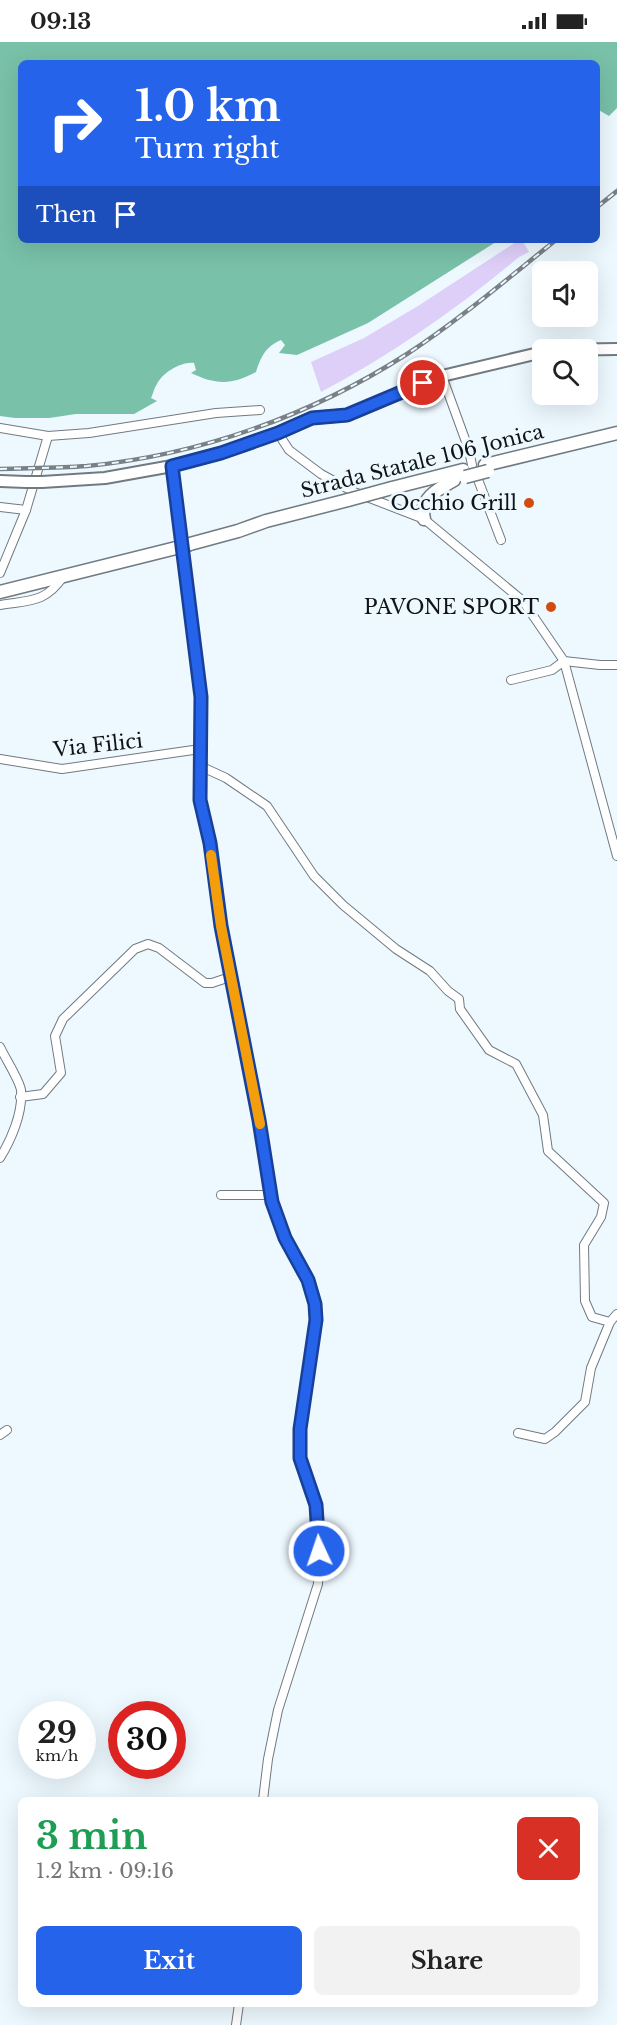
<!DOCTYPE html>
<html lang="en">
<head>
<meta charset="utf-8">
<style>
  :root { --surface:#fff; --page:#f2f2f2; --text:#222; --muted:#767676; --accent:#2563eb }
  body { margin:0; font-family:"Libre Baskerville",serif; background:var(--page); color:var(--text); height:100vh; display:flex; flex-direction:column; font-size:22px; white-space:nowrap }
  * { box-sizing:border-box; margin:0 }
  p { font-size:20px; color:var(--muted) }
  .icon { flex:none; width:33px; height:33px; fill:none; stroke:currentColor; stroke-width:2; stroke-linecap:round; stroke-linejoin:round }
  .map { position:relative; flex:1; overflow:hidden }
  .drawer { position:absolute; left:18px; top:1755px; width:580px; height:210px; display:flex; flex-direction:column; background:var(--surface); border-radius:9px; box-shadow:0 6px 24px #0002 }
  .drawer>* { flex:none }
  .hud { position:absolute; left:18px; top:18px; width:582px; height:183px; border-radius:9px; box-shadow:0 6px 24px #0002; background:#2563eb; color:#fff; overflow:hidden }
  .tools { position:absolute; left:532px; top:219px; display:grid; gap:12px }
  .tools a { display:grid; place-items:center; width:66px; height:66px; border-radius:9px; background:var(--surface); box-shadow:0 6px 24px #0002; font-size:30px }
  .speed { position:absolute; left:18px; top:1659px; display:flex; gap:12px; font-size:30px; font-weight:700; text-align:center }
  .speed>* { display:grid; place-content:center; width:78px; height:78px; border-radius:50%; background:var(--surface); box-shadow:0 6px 24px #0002; line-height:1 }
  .speed small { font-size:15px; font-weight:400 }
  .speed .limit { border:9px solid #d22; background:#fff; color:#111 }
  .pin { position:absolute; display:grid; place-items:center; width:51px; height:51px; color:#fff; margin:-26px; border:3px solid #fff; border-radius:50%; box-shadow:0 2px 6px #0007 }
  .me { position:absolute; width:66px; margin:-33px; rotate:357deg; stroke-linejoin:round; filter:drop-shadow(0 0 4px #0008) }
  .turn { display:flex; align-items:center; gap:21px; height:126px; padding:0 18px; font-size:27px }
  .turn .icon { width:78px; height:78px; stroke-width:2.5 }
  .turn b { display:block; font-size:42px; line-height:51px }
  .then { display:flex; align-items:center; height:57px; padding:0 18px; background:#0003; gap:12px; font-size:22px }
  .round { display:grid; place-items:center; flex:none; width:63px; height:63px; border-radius:9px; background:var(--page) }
  .overview { display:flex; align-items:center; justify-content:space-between; height:102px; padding:0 18px }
  h1 { font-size:36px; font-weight:700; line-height:45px; color:#1e9e55 }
  .action { display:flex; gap:12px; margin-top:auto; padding:12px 18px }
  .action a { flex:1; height:69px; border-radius:9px; background:var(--accent); color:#fff; font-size:24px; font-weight:700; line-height:69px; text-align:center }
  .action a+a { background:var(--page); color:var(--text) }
  .status { display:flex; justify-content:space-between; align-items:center; height:42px; padding:0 30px; background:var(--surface); direction:ltr }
  .status svg { height:16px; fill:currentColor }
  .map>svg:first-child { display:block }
  .green { fill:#decff9 }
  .water { fill:#79c1a9 }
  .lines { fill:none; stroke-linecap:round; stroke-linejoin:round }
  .minor-casing { stroke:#717a80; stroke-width:10 }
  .tertiary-casing { stroke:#717a80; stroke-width:14 }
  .primary-casing { stroke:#717a80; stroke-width:15 }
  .minor { stroke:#fff; stroke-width:8 }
  .tertiary { stroke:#fff; stroke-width:10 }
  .primary { stroke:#fff; stroke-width:12 }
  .rail-casing { stroke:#7a8186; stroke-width:4.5 }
  .rail { stroke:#edf8ff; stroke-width:2; stroke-dasharray:7; stroke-linecap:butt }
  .tertiary-bridge-casing { stroke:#717a80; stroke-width:14; stroke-linecap:butt }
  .primary-bridge-casing { stroke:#717a80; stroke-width:15; stroke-linecap:butt }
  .tertiary-bridge { stroke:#fff; stroke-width:10 }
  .primary-bridge { stroke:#fff; stroke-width:12 }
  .route-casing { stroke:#184099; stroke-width:15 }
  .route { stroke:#2563eb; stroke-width:10 }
  .slow { stroke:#f59e0b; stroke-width:10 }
  .poi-dot { fill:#d24c10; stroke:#edf8ff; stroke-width:2 }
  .labels { text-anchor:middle; stroke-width:6; stroke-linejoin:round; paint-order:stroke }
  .street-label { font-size:20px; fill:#101416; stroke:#edf8ff }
  .poi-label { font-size:20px; fill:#101416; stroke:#edf8ff; text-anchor:end }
</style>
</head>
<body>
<div class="status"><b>09:13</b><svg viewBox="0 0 49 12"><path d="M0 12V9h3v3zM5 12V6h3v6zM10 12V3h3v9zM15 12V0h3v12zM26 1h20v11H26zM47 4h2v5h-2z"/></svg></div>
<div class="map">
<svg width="617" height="1983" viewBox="0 0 617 1983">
  <rect width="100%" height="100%" fill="#edf8ff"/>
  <!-- green -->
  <path class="green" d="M519,198H522L529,210L519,215C457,267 392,312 321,350L311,320L364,296L418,264Z"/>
  <!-- water -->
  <path class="water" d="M0,0H617V66L609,74L597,67V21H21V198H499L368,281L297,313L279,311L285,303L281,298C265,305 261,315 256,330C232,343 216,343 191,331L196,328L194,321C182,319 162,331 157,342C154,346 153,352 151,356L157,359L134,372H76L49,376H15L0,374Z"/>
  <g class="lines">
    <!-- minor casing -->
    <g class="minor-casing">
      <g id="minor">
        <path d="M442,334L469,408L472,423"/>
        <path d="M0,386L48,394L89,391L216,371L260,368"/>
        <path d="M278,391L289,408L321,432L354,450L424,477L523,559L564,619L617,814"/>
        <path d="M172,424L201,655L200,758L210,801L221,884L259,1078L272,1160L285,1196L308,1238L315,1262L316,1278L300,1387V1416L316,1463L319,1509L318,1542L278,1668L268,1717L263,1758"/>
        <path d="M477,435L501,498"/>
        <path d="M0,465L26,468"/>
        <path d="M0,531L26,468L48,394"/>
        <path d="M0,563C30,558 45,561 63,535"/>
        <path d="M511,638L552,628L564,619L600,623H617"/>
        <path d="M0,717L62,727L200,707"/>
        <path d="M200,724L226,736L267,764L314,834L343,863L396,907L430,929L448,949L459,957L460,967L489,1008L516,1022L543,1073L548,1109L604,1161L601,1175L584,1203L585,1259L592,1275L610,1280"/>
        <path d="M0,1005C5,1016 19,1037 21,1048C23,1071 11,1098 0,1116"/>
        <path d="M20,1055L43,1052L61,1031L55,994L63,977L135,907L148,902L159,906L205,941H212L230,935"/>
        <path d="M221,1153H271"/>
        <path d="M518,1391L545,1397L555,1390L585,1360L591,1326L610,1280L617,1272"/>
        <path d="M0,1393L7,1388"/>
        <path d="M236,1983L239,1962"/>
      </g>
    </g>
    <!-- tertiary casing -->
    <g class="tertiary-casing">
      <g id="tertiary">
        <path d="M552,308L617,307"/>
        <path d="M0,439L26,440"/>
        <path d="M42,440L105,436L172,424L221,411L278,391L312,376L347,373L442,334L543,310"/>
      </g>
    </g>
    <!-- primary casing -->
    <g class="primary-casing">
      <g id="primary">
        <path d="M485,423L617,391"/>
        <path d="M392,446L463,428"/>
        <path d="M424,477C419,457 438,447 454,438"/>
        <path d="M190,502L238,489L266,479L348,458"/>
        <path d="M0,550L176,506"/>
      </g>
    </g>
    <!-- minor -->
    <use href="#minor" class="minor"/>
    <!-- tertiary -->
    <use href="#tertiary" class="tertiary"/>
    <!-- primary -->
    <use href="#primary" class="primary"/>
    <!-- rail casing -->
    <g class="rail-casing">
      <g id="rail">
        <path d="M597,165L617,149"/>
        <path d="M0,427C29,426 58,426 87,424C200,413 312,373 407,312C459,278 507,237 556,198"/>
      </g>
    </g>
    <!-- rail -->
    <use href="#rail" class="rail"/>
    <!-- tertiary-bridge casing -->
    <g class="tertiary-bridge-casing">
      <path id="tertiary-bridge" d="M26,440H42"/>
    </g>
    <!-- primary-bridge casing -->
    <g class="primary-bridge-casing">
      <g id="primary-bridge">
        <path d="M465,435L488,429"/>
        <path d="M348,458L392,446"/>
        <path d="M176,506L190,502"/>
      </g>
    </g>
    <!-- tertiary-bridge -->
    <use href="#tertiary-bridge" class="tertiary-bridge"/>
    <!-- primary-bridge -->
    <use href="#primary-bridge" class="primary-bridge"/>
  </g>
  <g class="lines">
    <!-- route casing -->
    <g class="route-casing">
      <path id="route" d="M319,1509L316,1463L300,1416V1387L316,1278L315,1262L308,1238L285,1196L272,1160L259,1078L221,884L210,801L200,758L201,655L172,424L221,411L278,391L312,376L347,373L423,341"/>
    </g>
    <!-- route -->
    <use href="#route" class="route"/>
    <!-- slow -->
    <path class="slow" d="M211,813L221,884L260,1082"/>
  </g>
  <!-- markers -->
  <g class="poi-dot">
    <circle cx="529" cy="461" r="6"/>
    <circle cx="551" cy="565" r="6"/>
  </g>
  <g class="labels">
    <!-- street labels -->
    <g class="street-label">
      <text transform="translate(422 419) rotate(-14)" y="7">Strada Statale 106 Jonica</text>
      <text transform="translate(98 703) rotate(-6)" y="7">Via Filici</text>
    </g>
    <!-- poi labels -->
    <g class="poi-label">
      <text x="517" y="468">Occhio Grill</text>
      <text x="539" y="572">PAVONE SPORT</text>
    </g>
  </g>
</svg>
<div class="tools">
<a><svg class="icon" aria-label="sound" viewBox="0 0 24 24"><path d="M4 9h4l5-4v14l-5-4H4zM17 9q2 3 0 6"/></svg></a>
<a><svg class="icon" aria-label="search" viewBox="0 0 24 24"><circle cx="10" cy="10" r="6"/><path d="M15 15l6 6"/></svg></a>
</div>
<div class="speed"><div>29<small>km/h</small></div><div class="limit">30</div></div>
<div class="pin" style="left:423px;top:341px;background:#d93025"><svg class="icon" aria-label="arrive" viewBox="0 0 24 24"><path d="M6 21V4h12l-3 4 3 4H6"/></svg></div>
<svg class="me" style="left:319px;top:1509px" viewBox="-20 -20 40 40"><circle r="17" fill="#2563eb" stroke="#fff" stroke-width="3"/><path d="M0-11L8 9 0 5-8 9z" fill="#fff"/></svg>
<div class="hud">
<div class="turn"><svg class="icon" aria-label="right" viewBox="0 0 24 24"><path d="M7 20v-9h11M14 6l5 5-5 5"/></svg><div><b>1.0 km</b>Turn right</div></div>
<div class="then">Then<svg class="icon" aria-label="arrive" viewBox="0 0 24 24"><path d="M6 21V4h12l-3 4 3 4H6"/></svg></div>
</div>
<section class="drawer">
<div class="overview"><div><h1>3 min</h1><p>1.2 km · 09:16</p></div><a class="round" style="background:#d93025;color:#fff"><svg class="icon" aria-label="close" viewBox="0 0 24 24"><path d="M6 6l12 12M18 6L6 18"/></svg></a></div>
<div class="action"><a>Exit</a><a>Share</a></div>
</section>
</div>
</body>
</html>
